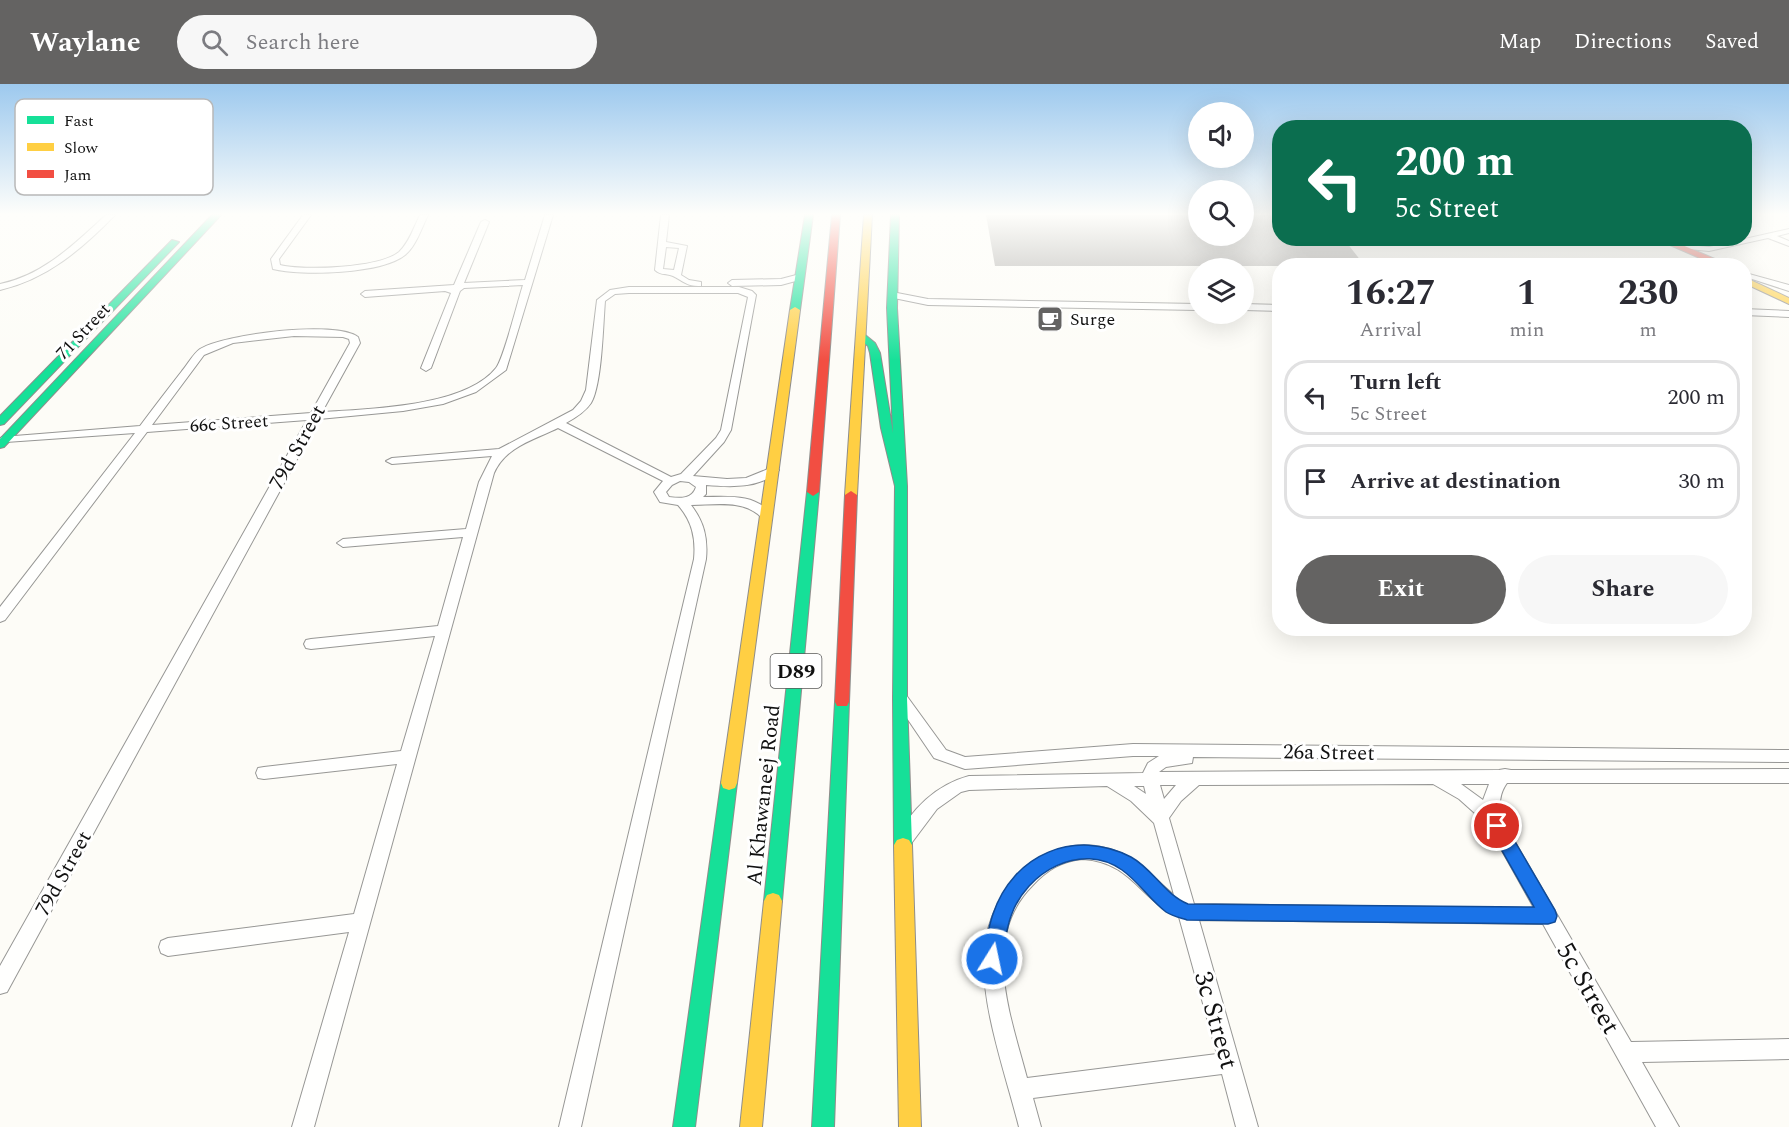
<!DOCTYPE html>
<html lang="en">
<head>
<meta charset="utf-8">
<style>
  :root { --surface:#fff; --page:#f7f7f7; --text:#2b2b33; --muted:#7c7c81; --line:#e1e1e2; --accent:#646362 }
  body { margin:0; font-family:Spectral,serif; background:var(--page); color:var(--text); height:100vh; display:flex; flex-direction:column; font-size:22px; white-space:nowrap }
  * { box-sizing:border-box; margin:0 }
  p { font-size:20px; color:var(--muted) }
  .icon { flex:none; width:33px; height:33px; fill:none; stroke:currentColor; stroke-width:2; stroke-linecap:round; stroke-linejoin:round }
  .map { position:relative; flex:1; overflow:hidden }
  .sheet { position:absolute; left:1272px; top:174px; width:480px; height:378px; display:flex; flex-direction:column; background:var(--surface); border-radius:24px; box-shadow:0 6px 24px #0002 }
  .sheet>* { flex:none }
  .guide { position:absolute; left:1272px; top:36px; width:480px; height:126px; border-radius:24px; box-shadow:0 6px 24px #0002; background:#0b6e4f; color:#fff; overflow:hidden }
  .tools { position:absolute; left:1188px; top:18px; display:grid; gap:12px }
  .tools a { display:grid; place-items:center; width:66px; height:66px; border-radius:50%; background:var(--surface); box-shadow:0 6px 24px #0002; font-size:30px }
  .pin { position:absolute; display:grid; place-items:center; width:51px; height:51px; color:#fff; margin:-26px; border:3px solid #fff; border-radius:50%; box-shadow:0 2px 6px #0007 }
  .me { position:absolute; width:66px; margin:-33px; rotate:10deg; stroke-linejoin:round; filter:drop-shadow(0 0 4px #0008) }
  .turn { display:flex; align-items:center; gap:21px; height:126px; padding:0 24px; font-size:27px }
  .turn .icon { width:78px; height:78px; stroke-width:2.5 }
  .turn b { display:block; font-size:42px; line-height:51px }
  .eta { display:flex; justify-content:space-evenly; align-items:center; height:102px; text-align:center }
  .eta b { font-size:36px; font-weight:700; line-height:42px }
  .button { display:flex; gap:12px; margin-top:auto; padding:12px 24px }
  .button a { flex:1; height:69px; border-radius:36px; background:var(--accent); color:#fff; font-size:24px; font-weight:700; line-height:69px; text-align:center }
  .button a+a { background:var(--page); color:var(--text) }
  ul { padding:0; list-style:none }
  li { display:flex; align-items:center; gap:18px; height:75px; margin:0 12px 9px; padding:0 12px; border:3px solid var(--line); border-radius:24px }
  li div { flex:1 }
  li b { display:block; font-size:22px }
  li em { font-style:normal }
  header { display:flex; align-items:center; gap:36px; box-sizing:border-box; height:84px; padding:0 30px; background:var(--accent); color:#fff }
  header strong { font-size:28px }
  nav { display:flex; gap:33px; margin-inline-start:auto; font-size:21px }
  .search { width:420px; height:54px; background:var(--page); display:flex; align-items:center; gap:15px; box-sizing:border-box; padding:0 21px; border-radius:33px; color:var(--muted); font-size:22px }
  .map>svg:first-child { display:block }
  .building { fill:#a19f9c }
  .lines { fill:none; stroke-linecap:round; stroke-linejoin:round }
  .street-casing { stroke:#979795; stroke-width:2 }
  .fast-casing { stroke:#8e8d8b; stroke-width:2 }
  .slow-casing { stroke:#8e8d8b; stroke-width:2 }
  .jam-casing { stroke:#8e8d8b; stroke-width:2 }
  .street { fill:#fffffe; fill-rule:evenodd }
  .fast { fill:#16e098; fill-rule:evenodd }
  .slow { fill:#ffcf43; fill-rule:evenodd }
  .jam { fill:#f24e42; fill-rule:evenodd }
  .route { fill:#1a73e8; stroke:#114b97; stroke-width:1.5 }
  .labels { text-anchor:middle; stroke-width:6; stroke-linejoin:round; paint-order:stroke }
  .far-poi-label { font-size:18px; fill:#111; stroke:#fff; text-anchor:start }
  .far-street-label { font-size:18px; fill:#111; stroke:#fff }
  .shield { fill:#fff; stroke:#585858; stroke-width:1.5 }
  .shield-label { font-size:20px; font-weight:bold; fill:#111 }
  .street-label { font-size:21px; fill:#111; stroke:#fff }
  .near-street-label { font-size:26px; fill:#111; stroke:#fff }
  .key { fill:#fff; stroke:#b8b8b8; stroke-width:1.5 }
  .key-label { font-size:16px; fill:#111 }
</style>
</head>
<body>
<header>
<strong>Waylane</strong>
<div class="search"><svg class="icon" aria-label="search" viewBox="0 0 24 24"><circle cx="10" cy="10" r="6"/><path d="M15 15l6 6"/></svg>Search here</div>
<nav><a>Map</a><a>Directions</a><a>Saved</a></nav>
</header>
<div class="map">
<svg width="1789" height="1043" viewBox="0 0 1789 1043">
  <rect width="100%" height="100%" fill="#fdfcf7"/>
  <!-- building -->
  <path class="building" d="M986,131H1198V152H1244V131H1280V154H1343L1365,182H995Z"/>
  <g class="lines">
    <!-- street casing -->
    <g class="street-casing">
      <g id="street">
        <path d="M106,131H115C82,165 47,195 0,206V200C44,191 74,160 106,131Z"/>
        <path d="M303,131H311L279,175L280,181C304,187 380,184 399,168C409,159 414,143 420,131H428C421,145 416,162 405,171C382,190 301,192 273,185L271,175Z"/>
        <path d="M545,131H553L506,286L476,308L443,320L403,327L319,335L7,908L0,910V882L307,336L147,348L5,536L0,538V523L135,349L6,358L0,355L2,353L140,342C154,323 168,305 182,287C188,280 193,270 200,265C224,250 336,236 358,253L360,259L322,328C369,325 465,323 496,284C504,274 518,216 523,201L464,204L460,207L431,284L426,287L421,284L451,209L445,207L365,213L361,210L365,207L454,201L481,138L485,136L489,138L464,199L525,196ZM294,252L343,253L349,255L350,259L311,329L152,341L204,271L233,259Z"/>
        <path d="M661,131H669L666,158L687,162L681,191L689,196L701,198V202C688,203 683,197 673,192C667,189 661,192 655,186ZM666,163L679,164L674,186L663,185Z"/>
        <path d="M1789,145V149L1777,152L1789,157V162L1768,154L1709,167L1678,164L1674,162L1678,160L1709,163Z"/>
        <path d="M800,190L803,191V195L781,201L732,202L728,199L732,196L781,195Z"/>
        <path d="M1749,190L1789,201V207L1749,194Z"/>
        <path d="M629,203H739L752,207L756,211L731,346L724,358L693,392L727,395L746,394L773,383L779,386C761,405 730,403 706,401V410L703,413C727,413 755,409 771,430L769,433H761C743,415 714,421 691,421C704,438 708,454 706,475L581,1043H559L694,475C696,454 692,437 678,421L660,418L654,408L663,397L558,344C534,356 506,362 494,389L314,1043H292L349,848L168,872L161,869L159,863L161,857L168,854L354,830L397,680L264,695L258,694L256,689L258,684L264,683L401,667L435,552L311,565L306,564L304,560L306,556L311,555L438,542L463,453L343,463L337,459L343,455L466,445L479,398L492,372L392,380L386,377L392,374L499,365L573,326L581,317L586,306L597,216L610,206ZM629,209H738L748,213L721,346L716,354L681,390L671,393L566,339C575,334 585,328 591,319C602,301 603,240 605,217L615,210ZM680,397L689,398L696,403C692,416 679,414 669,413L666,408L672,401Z"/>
        <path d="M892,208L928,215L1198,220V226L928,221L889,213L888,211Z"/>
        <path d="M1244,220L1280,221V227L1244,226Z"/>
        <path d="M1744,225L1789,227V233L1744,231Z"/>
        <path d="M901,609L906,611L946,666L965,673L1133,660L1789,666V678L1193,673L1192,679L1166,683L1159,688L1499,686L1505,685L1511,686L1789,685V699H1507C1499,710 1499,721 1501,734L1631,958L1789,955V975L1642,978L1679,1043H1656L1543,840L1199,836L1258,1043H1236L1222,990L1033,1014L1041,1043H1019C1006,991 981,923 984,870C988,801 1051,739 1121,769C1142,778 1156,797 1174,811L1154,739L1131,717L1107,702L969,706L961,708L937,725L910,761L904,763L898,761L896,756C911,725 936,701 969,692L1143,689L1148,679L1159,672H1133L965,685L934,674L894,615L896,611ZM1433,700L1459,715L1487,740L1534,824L1194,820L1169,734L1181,717L1199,701ZM1461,700H1489L1483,716ZM1160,701H1176L1164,715ZM1134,702H1144L1146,710ZM1083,775C1132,778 1140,816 1179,833L1217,970L1027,994C1011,933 980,854 1032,802C1047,786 1061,777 1083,775Z"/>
      </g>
    </g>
    <!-- fast casing -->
    <g class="fast-casing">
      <g id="fast">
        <path d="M212,131H221L4,363L0,364V355Z"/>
        <path d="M805,131H813L800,226L795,229L790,226Z"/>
        <path d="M891,131H899L897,224L907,402V614L912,761L909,766L903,768L897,766L894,761L893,614L895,402L881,344L870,269L868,262L856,252L864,250L875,259L880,269L893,349L887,224Z"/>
        <path d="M172,156L179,158L4,340L0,341V332Z"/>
        <path d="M813,404L819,408L782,817L779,823L773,825L767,823L764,817L807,408Z"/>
        <path d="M842,612L847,614L849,618L834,1043H812L835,618L837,614Z"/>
        <path d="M729,692L735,694L737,699L695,1043H673L721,699L723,694Z"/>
      </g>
    </g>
    <!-- slow casing -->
    <g class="slow-casing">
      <g id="slow">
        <path d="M864,131H872L857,411L851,415L845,411Z"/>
        <path d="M1744,193L1789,214V220L1744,199Z"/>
        <path d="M795,223L800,226L737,699L735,704L729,706L723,704L721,699L790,226Z"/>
        <path d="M903,754L909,756L912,761L921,1043H899L894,761L897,756Z"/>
        <path d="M773,809L779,811L782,817L762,1043H740L764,817L767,811Z"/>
      </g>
    </g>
    <!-- jam casing -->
    <g class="jam-casing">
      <g id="jam">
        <path d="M832,131H840L819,408L813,412L807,408Z"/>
        <path d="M1654,154H1666L1731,182H1718Z"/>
        <path d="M851,407L857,411L849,618L847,622H837L835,618L845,411Z"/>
      </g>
    </g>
    <!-- street -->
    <use href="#street" class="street"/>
    <!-- fast -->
    <use href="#fast" class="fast"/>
    <!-- slow -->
    <use href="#slow" class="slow"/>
    <!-- jam -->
    <use href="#jam" class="jam"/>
  </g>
  <!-- sky -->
  <linearGradient id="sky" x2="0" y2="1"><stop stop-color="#9dc9ee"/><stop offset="0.47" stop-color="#fefefb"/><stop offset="1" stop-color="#fefefb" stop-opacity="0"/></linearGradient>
  <rect width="1789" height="277" fill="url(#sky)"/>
  <!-- route -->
  <path class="route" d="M1497,735L1503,737L1555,826L1557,832L1555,838L1548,840L1187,836C1181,834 1172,832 1166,828C1150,816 1139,798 1122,786C1081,757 1026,788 1011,832C1005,848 1005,866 999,881L992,884L985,881L982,875C986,860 988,844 993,830C1013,770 1075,744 1131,773C1153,785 1165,811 1188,820L1534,823L1488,742L1491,737Z"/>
  <!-- icons -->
  <defs>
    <g id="cafe-square" transform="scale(1.35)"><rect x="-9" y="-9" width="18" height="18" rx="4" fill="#646362" stroke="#fff"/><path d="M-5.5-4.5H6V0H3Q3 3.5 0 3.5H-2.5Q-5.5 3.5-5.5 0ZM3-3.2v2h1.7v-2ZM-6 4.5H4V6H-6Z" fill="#fff"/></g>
  </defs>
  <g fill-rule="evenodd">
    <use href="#cafe-square" x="1050" y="235"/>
  </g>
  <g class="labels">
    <!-- far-poi labels -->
    <g class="far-poi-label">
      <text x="1070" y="241">Surge</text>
    </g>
    <!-- far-street labels -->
    <g class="far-street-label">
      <text transform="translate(83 247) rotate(-47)" y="6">71 Street</text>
      <text transform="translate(229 339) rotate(-4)" y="6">66c Street</text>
    </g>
    <!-- shield labels -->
    <rect class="shield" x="770.5" y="570" width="51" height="34" rx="4.5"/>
    <g class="shield-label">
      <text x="796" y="594">D89</text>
    </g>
    <!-- street labels -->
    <g class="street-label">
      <text transform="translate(297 363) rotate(-61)" y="7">79d Street</text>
      <text transform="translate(1329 668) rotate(1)" y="7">26a Street</text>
      <text transform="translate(763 711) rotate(-84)" y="7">Al Khawaneej Road</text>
      <text transform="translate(63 789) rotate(-61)" y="7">79d Street</text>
    </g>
    <!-- near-street labels -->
    <g class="near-street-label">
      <text transform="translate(1589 904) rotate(60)" y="9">5c Street</text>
      <text transform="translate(1217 936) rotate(74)" y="9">3c Street</text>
    </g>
  </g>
  <!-- legend -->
  <rect x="15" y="15" width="198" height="96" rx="9" class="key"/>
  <rect x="27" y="32" width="27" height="8" fill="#16e098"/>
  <rect x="27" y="59" width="27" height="8" fill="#ffcf43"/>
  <rect x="27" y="86" width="27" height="8" fill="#f24e42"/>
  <g class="key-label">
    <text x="64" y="42">Fast</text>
    <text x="64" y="69">Slow</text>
    <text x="64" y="96">Jam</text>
  </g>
</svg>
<div class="tools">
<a><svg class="icon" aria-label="sound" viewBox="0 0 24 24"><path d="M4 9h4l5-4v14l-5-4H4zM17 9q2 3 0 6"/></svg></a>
<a><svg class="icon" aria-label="search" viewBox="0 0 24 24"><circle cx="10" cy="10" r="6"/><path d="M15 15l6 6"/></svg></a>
<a><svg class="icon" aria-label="layers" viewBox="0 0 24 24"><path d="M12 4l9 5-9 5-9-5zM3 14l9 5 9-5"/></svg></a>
</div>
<div class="pin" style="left:1497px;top:742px;background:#d93025"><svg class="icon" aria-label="arrive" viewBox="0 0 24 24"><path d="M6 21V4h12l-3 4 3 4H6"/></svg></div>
<svg class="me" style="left:992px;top:875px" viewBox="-20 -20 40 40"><circle r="17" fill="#1a73e8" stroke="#fff" stroke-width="3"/><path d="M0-11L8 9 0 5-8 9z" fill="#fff"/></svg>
<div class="guide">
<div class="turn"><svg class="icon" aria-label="left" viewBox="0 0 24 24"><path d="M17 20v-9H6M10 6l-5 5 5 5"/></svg><div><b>200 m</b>5c Street</div></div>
</div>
<section class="sheet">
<div class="eta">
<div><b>16:27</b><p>Arrival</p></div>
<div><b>1</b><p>min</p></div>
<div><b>230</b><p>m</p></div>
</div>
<ul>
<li><svg class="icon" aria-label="left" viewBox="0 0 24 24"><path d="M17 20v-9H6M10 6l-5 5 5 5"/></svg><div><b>Turn left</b><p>5c Street</p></div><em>200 m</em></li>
<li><svg class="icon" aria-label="arrive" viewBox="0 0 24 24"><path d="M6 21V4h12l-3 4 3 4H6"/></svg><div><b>Arrive at destination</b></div><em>30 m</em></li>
</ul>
<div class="button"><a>Exit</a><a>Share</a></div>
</section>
</div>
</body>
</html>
